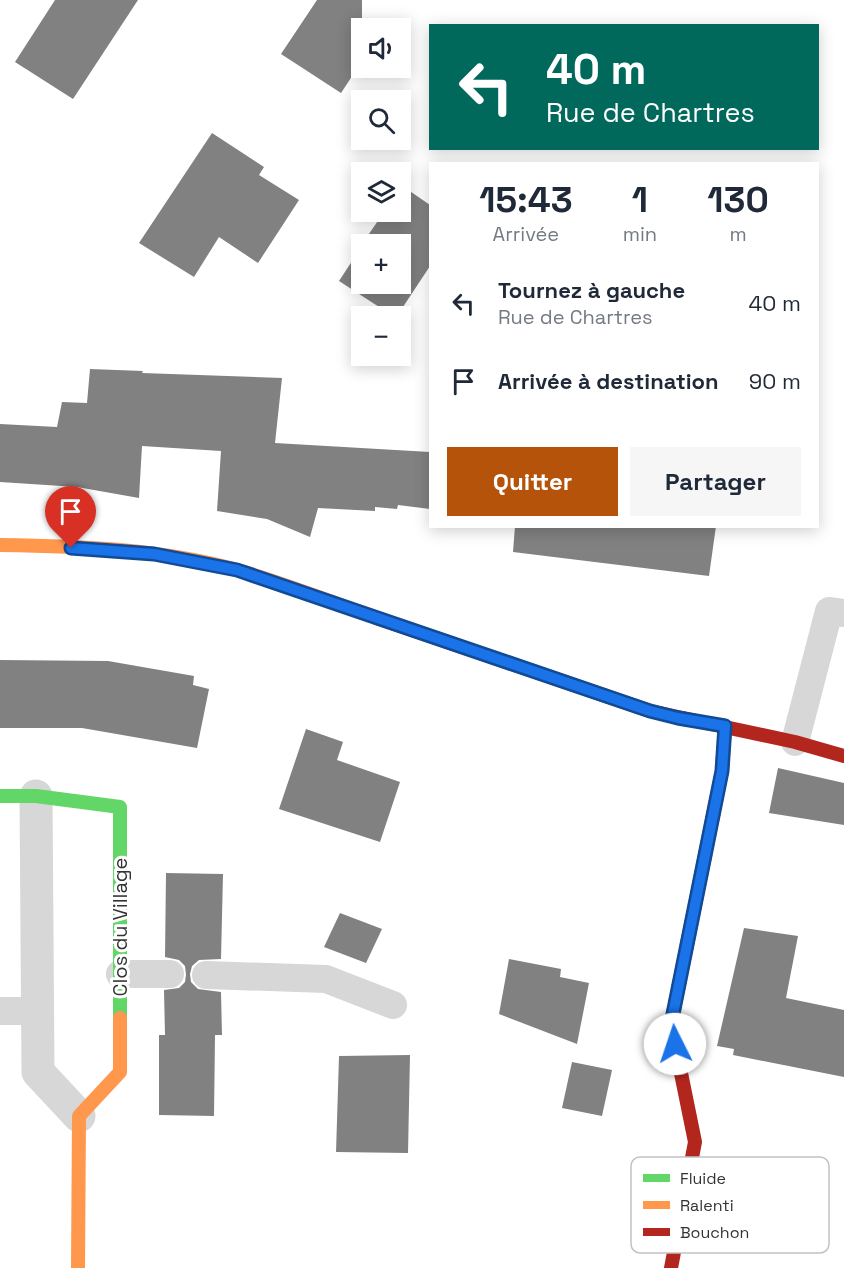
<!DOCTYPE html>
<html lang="fr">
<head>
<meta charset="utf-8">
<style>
  :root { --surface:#fff; --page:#f6f6f7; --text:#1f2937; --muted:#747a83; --accent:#b45309 }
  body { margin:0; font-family:"Space Grotesk",sans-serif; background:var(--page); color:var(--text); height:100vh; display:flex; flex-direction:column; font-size:22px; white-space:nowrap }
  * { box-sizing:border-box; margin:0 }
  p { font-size:20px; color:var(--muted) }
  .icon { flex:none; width:33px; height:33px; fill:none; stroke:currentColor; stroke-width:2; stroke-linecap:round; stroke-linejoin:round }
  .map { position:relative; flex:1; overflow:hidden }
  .details { position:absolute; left:429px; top:162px; width:390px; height:366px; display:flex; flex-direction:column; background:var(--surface); border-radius:0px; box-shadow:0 3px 15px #0003 }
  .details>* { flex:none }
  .guide { position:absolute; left:429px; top:24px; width:390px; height:126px; border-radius:0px; box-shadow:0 3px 15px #0003; background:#00695c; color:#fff; overflow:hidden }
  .fabs { position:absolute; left:351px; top:18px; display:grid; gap:12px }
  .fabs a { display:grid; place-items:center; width:60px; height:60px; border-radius:0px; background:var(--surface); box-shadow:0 3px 15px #0003; font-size:30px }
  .pin { position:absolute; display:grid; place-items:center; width:51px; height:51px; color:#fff; margin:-62px -26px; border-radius:50% 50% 50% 0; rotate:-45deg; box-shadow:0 0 6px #0007 }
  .pin .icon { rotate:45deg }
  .me { position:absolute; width:66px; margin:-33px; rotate:356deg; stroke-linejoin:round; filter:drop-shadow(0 0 4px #0008) }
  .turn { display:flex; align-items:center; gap:21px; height:126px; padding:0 18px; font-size:27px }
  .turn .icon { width:78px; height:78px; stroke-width:2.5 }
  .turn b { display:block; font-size:42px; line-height:51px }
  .eta { display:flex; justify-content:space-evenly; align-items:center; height:102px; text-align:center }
  .eta b { font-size:36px; font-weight:600; line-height:42px }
  .button { display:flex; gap:12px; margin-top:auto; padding:12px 18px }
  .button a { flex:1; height:69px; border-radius:0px; background:var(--accent); color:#fff; font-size:24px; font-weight:600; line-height:69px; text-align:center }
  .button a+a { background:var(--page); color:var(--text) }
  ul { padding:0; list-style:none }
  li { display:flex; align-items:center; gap:18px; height:78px; padding:0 18px }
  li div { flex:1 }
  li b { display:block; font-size:22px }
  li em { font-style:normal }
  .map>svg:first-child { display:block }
  .building { fill:#818181 }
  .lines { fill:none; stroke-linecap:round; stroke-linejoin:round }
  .lane { stroke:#d7d7d7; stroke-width:28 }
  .street { stroke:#d7d7d7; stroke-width:33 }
  .fast { stroke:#63d668; stroke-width:14 }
  .slow { stroke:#ff974d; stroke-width:14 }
  .jam { stroke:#b3261e; stroke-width:14 }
  .route-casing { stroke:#114b97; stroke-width:15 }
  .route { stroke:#1a73e8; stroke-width:10 }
  .labels { text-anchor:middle; stroke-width:6; stroke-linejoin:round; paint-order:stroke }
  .street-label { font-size:20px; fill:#333; stroke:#fff }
  .key { fill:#fff; stroke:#c2c2c2; stroke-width:1.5 }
  .key-label { font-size:16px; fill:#333 }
</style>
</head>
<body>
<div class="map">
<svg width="844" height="1268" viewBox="0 0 844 1268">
  <rect width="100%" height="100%" fill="#fff"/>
  <!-- building -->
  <g class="building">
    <path d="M55,0H138L73,99L15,62Z"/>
    <path d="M317,0H362V61L341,93L281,54Z"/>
    <path d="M212,133L264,167L259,175L299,200L258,263L219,237L194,277L139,243Z"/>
    <path d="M401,185L430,205V266L397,316H393L339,281L362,246V284H400V244H362L384,212H400Z"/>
    <path d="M90,369L143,371L142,373L282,378L275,443L430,452V509L398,505L397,509L375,507V511L318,508L310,537L267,519L217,511L221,451L142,446L139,498L77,487L0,482V424L57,427L62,402L87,403Z"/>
    <path d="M515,526H716L709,576L513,552Z"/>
    <path d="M0,660L108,661L194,676L193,685L209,689L197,748L82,728H0Z"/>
    <path d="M306,729L343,742L337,760L400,782L380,842L279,809Z"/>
    <path d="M778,768L844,783V825L769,813Z"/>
    <path d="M166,873L223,874L221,959L199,960L192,966L190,974L191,982L198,989L221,992L222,1035H215L214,1116L159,1115V1035H165L164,990L179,988L185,982L186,975L185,966L179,960L165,957Z"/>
    <path d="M340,913L382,929L366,963L324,947Z"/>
    <path d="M744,928L798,936L786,998L844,1010V1077L733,1055L734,1049L717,1046Z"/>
    <path d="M509,959L561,969L560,977L589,983L577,1044L499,1014Z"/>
    <path d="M410,1055L408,1153L336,1152L339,1056Z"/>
    <path d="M572,1062L612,1070L602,1116L562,1108Z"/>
  </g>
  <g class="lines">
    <!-- lane -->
    <g class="lane">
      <path d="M795,742L829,611L844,613"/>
      <path d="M120,974H170"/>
      <path d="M206,975L326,979L393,1005"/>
      <path d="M0,1011H38"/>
    </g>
    <!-- street -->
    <path class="street" d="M36,796L38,1072L79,1116"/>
    <!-- fast -->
    <path class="fast" d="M0,796H36L120,807V1018"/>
    <!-- slow -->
    <g class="slow">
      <path d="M0,545C79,546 161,549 237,570C284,583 330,602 377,618"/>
      <path d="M78,1268L79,1116L120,1072V1018"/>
    </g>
    <!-- jam -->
    <g class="jam">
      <path d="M377,618L650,711L795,742L844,756"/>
      <path d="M671,1268L695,1142L671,1024L722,771L725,726"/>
    </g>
  </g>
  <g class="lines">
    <!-- route casing -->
    <g class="route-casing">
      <path id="route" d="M71,548L154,554L237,570L650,711L678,718L725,726L722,771L671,1024L675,1044"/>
    </g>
    <!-- route -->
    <use href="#route" class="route"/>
  </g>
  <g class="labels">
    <!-- street labels -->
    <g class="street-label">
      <text transform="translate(120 927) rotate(-90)" y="7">Clos du Village</text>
    </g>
  </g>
  <!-- legend -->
  <rect x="631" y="1157" width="198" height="96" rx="9" class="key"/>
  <rect x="643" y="1174" width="27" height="8" fill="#63d668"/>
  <rect x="643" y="1201" width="27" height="8" fill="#ff974d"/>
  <rect x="643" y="1228" width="27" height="8" fill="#b3261e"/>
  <g class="key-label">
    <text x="680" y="1184">Fluide</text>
    <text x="680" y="1211">Ralenti</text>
    <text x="680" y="1238">Bouchon</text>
  </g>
</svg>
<div class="fabs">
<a><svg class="icon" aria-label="sound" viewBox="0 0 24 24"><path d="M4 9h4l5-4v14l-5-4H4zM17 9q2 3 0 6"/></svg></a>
<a><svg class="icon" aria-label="search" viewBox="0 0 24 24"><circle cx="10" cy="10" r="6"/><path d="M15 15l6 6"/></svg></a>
<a><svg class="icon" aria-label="layers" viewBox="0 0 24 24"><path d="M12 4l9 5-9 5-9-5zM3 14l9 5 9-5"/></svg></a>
<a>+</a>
<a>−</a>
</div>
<div class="pin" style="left:71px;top:548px;background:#d93025"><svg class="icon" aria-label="arrive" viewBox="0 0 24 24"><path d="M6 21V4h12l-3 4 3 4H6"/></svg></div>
<svg class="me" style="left:675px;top:1044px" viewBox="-20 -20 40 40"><circle r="19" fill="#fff"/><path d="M0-13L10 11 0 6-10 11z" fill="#1a73e8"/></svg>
<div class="guide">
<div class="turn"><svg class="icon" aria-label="left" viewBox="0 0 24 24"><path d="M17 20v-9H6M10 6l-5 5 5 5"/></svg><div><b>40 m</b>Rue de Chartres</div></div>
</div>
<section class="details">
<div class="eta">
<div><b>15:43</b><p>Arrivée</p></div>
<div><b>1</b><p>min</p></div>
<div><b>130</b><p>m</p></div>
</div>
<ul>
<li><svg class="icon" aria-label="left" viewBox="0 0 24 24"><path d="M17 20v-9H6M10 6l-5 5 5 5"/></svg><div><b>Tournez à gauche</b><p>Rue de Chartres</p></div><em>40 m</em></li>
<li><svg class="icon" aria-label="arrive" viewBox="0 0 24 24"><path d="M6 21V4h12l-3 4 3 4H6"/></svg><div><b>Arrivée à destination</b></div><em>90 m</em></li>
</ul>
<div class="button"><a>Quitter</a><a>Partager</a></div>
</section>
</div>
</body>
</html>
